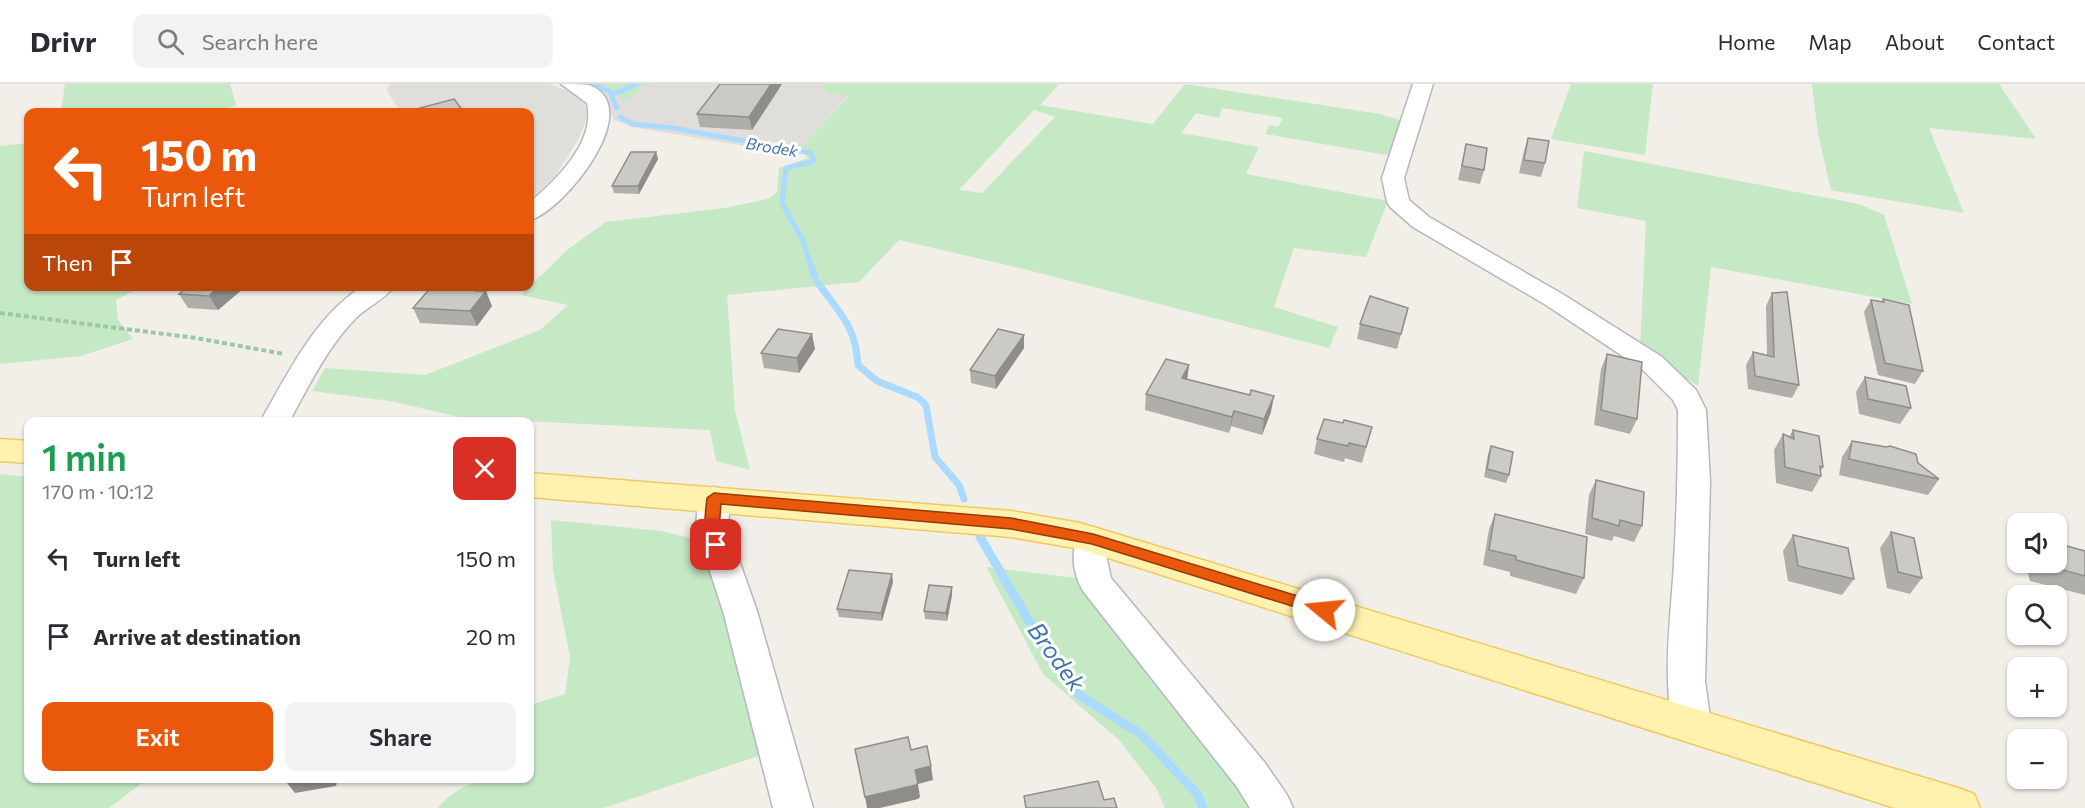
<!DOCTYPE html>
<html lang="en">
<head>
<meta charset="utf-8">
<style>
  :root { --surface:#fff; --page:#f2f2f3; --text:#2b2b33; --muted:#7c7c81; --line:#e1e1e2; --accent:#ea580c }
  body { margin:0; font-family:Commissioner,sans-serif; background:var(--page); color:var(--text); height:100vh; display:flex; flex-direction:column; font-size:22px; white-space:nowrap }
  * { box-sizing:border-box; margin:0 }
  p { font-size:20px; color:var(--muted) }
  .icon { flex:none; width:33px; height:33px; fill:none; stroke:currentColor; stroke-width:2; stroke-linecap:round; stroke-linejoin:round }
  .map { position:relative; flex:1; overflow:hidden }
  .drawer { position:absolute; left:24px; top:333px; width:510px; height:366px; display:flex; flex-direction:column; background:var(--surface); border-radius:12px; box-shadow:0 2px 4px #0004 }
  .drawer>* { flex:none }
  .hud { position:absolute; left:24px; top:24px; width:510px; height:183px; border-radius:12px; box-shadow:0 2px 4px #0004; background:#ea580c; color:#fff; overflow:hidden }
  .fabs { position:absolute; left:2007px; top:429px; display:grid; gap:12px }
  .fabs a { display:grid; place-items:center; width:60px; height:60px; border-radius:12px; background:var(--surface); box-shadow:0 2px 4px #0004; font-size:30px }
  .pin { position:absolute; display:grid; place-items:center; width:51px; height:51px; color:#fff; margin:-26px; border-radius:12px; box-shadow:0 3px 9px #0006 }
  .me { position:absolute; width:66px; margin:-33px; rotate:287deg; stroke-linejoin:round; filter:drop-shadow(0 0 4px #0008) }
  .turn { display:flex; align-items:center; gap:21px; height:126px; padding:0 18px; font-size:27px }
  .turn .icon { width:78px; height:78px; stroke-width:2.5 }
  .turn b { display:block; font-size:42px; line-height:51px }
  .then { display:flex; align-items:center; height:57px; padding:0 18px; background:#0003; gap:12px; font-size:22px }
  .round { display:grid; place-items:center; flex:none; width:63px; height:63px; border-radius:12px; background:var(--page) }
  .summary { display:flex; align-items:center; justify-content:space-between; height:102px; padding:0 18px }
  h1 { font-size:36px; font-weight:600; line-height:45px; color:#1e9e55 }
  .action { display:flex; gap:12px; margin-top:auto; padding:12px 18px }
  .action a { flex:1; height:69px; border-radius:12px; background:var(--accent); color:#fff; font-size:24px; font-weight:600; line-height:69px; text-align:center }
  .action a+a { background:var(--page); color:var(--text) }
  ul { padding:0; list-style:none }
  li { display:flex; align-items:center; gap:18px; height:78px; padding:0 18px }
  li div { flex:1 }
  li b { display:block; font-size:22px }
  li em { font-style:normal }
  header { display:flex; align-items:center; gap:36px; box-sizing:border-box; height:84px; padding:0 30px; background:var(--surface); border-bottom:2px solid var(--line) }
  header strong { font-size:28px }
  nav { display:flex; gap:33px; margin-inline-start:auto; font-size:21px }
  .search { width:420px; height:54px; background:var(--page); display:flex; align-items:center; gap:15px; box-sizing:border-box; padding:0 21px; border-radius:12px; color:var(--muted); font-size:22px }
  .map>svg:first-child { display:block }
  .industrial { fill:#e0deda }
  .green { fill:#c5e8c5; fill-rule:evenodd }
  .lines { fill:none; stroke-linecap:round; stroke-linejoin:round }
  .stream-far2 { stroke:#aadaff; stroke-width:5 }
  .stream-far1 { stroke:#aadaff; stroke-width:7 }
  .stream { stroke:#aadaff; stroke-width:9 }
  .minor-casing { stroke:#b5b8bc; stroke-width:3 }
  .major-casing { stroke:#f2c960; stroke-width:3 }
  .path { stroke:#9cc7a9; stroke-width:4; stroke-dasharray:5 3; stroke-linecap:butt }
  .minor { fill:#fff; fill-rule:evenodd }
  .major { fill:#fff2af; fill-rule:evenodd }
  .wall { fill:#afaea9 }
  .shaded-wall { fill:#8f8d8a }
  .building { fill:#cccac5; stroke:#8f8d8a; stroke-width:1.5 }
  .route { fill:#ea580c; stroke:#983908; stroke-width:1.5 }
  .labels { text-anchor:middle; stroke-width:6; stroke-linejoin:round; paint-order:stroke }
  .far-water-label { font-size:16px; font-style:italic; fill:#4174aa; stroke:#fff }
  .near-water-label { font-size:24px; font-style:italic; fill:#4174aa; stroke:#fff }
</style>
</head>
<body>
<header>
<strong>Drivr</strong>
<div class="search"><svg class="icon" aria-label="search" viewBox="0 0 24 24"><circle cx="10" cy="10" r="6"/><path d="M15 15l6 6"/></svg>Search here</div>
<nav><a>Home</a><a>Map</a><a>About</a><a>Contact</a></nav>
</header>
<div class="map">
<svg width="2085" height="724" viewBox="0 0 2085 724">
  <rect width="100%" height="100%" fill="#f1efe8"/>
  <!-- industrial -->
  <g class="industrial">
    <path d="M391,0H549L574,9L585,17L587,34L578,56L555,92L530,116V28H401L386,6Z"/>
    <path d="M647,0H826L824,8L849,11L804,60L757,64L632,43L614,36L599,7L627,16Z"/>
  </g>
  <!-- green -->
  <g class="green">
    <path d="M65,0H230L236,21L216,28H61Z"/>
    <path d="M582,0H647L627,16Z"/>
    <path d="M826,0H1059L1040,21L1153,40L1185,0L1380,30L1403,37L1392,72L1265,50L1269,41L1278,43L1283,34L1222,24L1219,34L1196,29L1181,49L1259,63L1246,90L1388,117L1366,173L1294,164L1274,223L1338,243L1329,264L1028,186L899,156L859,198L727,211L735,327L750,386L716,377L710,346L464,334L390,317L312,307L325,284L425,291L540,246L568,221L521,211L567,166L606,138L724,124L768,115L777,108L779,84L808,74L802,68L770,63L804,60L849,12L824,9ZM1034,26L1055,33L982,109L959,106Z"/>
    <path d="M1571,0H1653L1645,71L1551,55Z"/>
    <path d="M1812,0H1999L2036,55L1929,44L1964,129L1831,106L1818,50Z"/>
    <path d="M28,59V202L141,203L116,216L118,236L133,255L81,272L0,280V62Z"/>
    <path d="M1584,67L1859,120L1884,131L1912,220L1711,183L1698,302L1640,266L1646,137L1577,124Z"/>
    <path d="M0,390L28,393V694L147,695L109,724H0Z"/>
    <path d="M551,436L661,447L702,457L767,669L604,724H438C464,693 492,695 530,694V621L565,610L570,573L553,486Z"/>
    <path d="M986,483L1076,494L1141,577L1264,724H1165L1156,704L1119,656L1043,590Z"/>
  </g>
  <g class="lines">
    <!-- stream-far2 -->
    <g class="stream-far2">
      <path d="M593,0L610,8L617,24"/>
      <path d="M612,11L637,0"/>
      <path d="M620,33L633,40L673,44L811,69L814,76L812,78L786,84L782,119L803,157L812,185"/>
    </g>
    <!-- stream-far1 -->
    <g class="stream-far1">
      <path d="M812,184L815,193"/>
      <path d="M818,199C840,229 856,243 858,281L877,297L917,313L926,321L935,373L959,401L964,415"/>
    </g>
    <!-- stream -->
    <path class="stream" d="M980,453L1046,566L1079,611L1141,650L1198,711L1203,724"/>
    <!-- minor casing -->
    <g class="minor-casing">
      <g id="minor">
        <path d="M561,0C570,0 581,0 589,1C648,23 563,128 530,136V118C557,95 596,58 587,19Z"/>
        <path d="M1413,0H1433L1404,94L1409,116L1429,133L1564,211L1662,273L1696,306L1706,326L1710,397L1705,597L1711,641L1706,653L1692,657L1678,653C1659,612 1672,524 1674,478C1677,427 1678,377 1678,326L1673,316L1642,285L1546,221L1413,143L1390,123L1387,118L1382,94Z"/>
        <path d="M363,202H394C385,216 366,223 355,235C326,265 309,302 289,338H260C288,290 314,233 363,202Z"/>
        <path d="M714,403L725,406L730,414L728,445L757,527L813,724H773L723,527L696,445L698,414L703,406Z"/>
        <path d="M1093,443L1105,447L1109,455L1106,471L1111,494L1265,679L1287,711L1293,724H1250L1237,703L1083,507C1072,487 1070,466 1081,447Z"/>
      </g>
    </g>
    <!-- major casing -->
    <g class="major-casing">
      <g id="major">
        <path d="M0,355L28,357V379L0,377Z"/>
        <path d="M530,389L1011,427L1080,439L1958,704L1974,710L1980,724H1895L1080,465L1011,453L530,413Z"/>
      </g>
    </g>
    <!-- path -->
    <path class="path" d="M0,229L196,254L284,270"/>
    <!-- minor -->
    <use href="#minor" class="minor"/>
    <!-- major -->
    <use href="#major" class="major"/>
  </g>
  <!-- wall -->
  <g class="wall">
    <path d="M782,0L752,46L700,43L697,30Z"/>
    <path d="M1528,54L1545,79L1541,93L1519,89L1524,67Z"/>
    <path d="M1466,60L1484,86L1480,100L1458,96Z"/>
    <path d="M656,68L658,75L639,110L614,109L612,102Z"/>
    <path d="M188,202H243L244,204L218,226L188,224L179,210Z"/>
    <path d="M432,202H482L492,222L477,242L420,239L413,224Z"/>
    <path d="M1772,209L1799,301L1792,314L1748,305L1746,281L1753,268L1767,271L1766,222Z"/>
    <path d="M1883,215L1923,287L1915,300L1878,291L1864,228L1871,216L1882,218Z"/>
    <path d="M1404,239L1397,265L1357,255L1360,240Z"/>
    <path d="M1024,251V264L996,305L971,299L970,286Z"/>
    <path d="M815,265L799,289L764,284L761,269Z"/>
    <path d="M1607,270L1637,335L1630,350L1594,341L1601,285Z"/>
    <path d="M1189,281L1187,295L1271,328L1262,351L1231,342L1229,349L1145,326L1146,310Z"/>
    <path d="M1865,293L1911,324L1900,340L1859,330L1856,308Z"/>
    <path d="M1343,339L1372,343L1362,379L1345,374L1344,378L1314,370L1317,355Z"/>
    <path d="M1793,346L1823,383L1821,386V392L1812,408L1776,399L1774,366L1783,350L1789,353Z"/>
    <path d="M1852,357L1918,379L1939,395L1928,411L1839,391L1842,373Z"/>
    <path d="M1491,362L1509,391L1506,399L1484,393L1488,370Z"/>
    <path d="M1596,396L1642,442L1634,458L1614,452L1612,457L1585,450L1589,411Z"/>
    <path d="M1495,430L1584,494L1576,510L1510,492V488L1483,481L1489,445Z"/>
    <path d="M1891,448L1922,494L1910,510L1887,504L1880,464Z"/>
    <path d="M1793,451L1854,495L1842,511L1788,497L1783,467Z"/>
    <path d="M2085,467V511L2030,497L2025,478H2056Z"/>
    <path d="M893,498L882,537L839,533L837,525Z"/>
    <path d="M952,503V511L947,537L925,535L924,527Z"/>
  </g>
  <!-- shaded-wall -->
  <g class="shaded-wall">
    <path d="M771,0H782L752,46L749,33Z"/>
    <path d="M656,68L658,75L639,110L638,102Z"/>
    <path d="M219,202H243L244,204L218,226L209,212Z"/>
    <path d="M479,202H482L485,208L486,207L492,222L477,242L470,227L476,207Z"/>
    <path d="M812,250L815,265L799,289L797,274Z"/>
    <path d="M1024,251V264L996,305L995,292Z"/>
    <path d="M1189,281L1187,296L1182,294Z"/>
    <path d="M1274,312L1271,328L1262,351L1264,335Z"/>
    <path d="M1234,327L1231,342L1229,349L1232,333Z"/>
    <path d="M892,490L893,498L882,537L881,529Z"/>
    <path d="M952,503V511L947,537L946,529Z"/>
    <path d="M931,682L933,696L918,700L920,713L918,715L880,724H867L865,713L915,686Z"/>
    <path d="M283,694H338L336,702L295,709Z"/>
  </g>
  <!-- building -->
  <g class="building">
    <path d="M720,0H771L749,33L697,30Z"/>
    <path d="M454,15L464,28H423L420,24Z"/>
    <path d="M1528,54L1549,57L1545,79L1524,76Z"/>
    <path d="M1466,60L1487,64L1484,86L1462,82Z"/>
    <path d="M631,68H656L638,102H612Z"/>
    <path d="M188,202H219L209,212L179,210Z"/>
    <path d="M432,202H479L476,207H486L470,227L413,224Z"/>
    <path d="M1787,208L1799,301L1755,292L1753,268L1774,273L1772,209Z"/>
    <path d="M1370,212L1408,224L1401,250L1360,240Z"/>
    <path d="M1883,215L1909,221L1923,287L1885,279L1871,216L1884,218Z"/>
    <path d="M778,245L812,250L797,274L761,269Z"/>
    <path d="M998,245L1024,251L995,292L970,286Z"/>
    <path d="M1607,270L1642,278L1637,335L1601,326Z"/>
    <path d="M1166,275L1189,281L1182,294L1250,311L1251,306L1274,312L1264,335L1234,327L1232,333L1146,310Z"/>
    <path d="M1865,293L1906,302L1911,324L1868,315Z"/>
    <path d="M1324,335L1343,339L1344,336L1372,343L1366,363L1349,359L1348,362L1317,355Z"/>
    <path d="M1793,346L1819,352L1823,383L1820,382L1821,392L1785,383L1783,350L1794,355Z"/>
    <path d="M1852,357L1886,363L1890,362L1916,370L1918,379L1939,395L1849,375Z"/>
    <path d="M1491,362L1513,368L1509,391L1487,385Z"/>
    <path d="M1596,396L1644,408L1642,442L1620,436L1619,442L1592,434Z"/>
    <path d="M1495,430L1587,453L1584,494L1516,476V472L1489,466Z"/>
    <path d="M1891,448L1914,454L1922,494L1898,488Z"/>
    <path d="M1793,451L1848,464L1854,495L1798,482Z"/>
    <path d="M2056,459L2085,467V492L2044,481L2043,478H2056Z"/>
    <path d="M849,486L892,490L881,529L837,525Z"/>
    <path d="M929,501L952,503L946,529L924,527Z"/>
    <path d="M908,653L911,666L927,662L931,682L915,686L918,699L916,701L865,713L855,665Z"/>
    <path d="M1098,697L1104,716L1114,714L1117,724H1026L1024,712Z"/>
  </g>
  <!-- route -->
  <path class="route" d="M714,409L1011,434L1093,450L1324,520L1330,522L1332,526L1330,531L1324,532L1092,460L1011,445L721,420L719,445L724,461L721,465H711C702,449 705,432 707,414Z"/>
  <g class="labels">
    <!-- far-water labels -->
    <g class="far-water-label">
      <text transform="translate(772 63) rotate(9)" y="6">Brodek</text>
    </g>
    <!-- near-water labels -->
    <g class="near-water-label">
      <text transform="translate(1056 573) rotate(54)" y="8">Brodek</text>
    </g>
  </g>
</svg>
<div class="fabs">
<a><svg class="icon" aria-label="sound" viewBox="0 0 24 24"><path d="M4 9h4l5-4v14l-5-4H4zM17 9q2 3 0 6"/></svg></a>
<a><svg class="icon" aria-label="search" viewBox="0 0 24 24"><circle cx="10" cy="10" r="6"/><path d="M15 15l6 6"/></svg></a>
<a>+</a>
<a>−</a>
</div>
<div class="pin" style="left:716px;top:461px;background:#d93025"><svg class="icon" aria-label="arrive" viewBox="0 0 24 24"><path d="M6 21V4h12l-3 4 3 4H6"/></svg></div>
<svg class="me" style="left:1324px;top:526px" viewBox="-20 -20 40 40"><circle r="19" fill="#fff"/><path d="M0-13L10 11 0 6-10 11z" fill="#ea580c"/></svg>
<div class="hud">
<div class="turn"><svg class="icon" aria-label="left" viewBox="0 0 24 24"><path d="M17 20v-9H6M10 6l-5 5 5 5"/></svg><div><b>150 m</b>Turn left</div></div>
<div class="then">Then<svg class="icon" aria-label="arrive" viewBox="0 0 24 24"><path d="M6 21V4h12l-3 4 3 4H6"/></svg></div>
</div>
<section class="drawer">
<div class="summary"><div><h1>1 min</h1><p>170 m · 10:12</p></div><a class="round" style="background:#d93025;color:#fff"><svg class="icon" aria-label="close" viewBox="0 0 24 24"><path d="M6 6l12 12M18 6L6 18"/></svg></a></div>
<ul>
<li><svg class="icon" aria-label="left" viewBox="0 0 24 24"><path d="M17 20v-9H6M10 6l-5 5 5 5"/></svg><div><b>Turn left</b></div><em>150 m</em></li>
<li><svg class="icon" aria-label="arrive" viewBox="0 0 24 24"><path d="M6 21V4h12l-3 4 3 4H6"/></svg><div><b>Arrive at destination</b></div><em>20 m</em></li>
</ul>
<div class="action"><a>Exit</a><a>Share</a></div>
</section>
</div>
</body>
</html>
